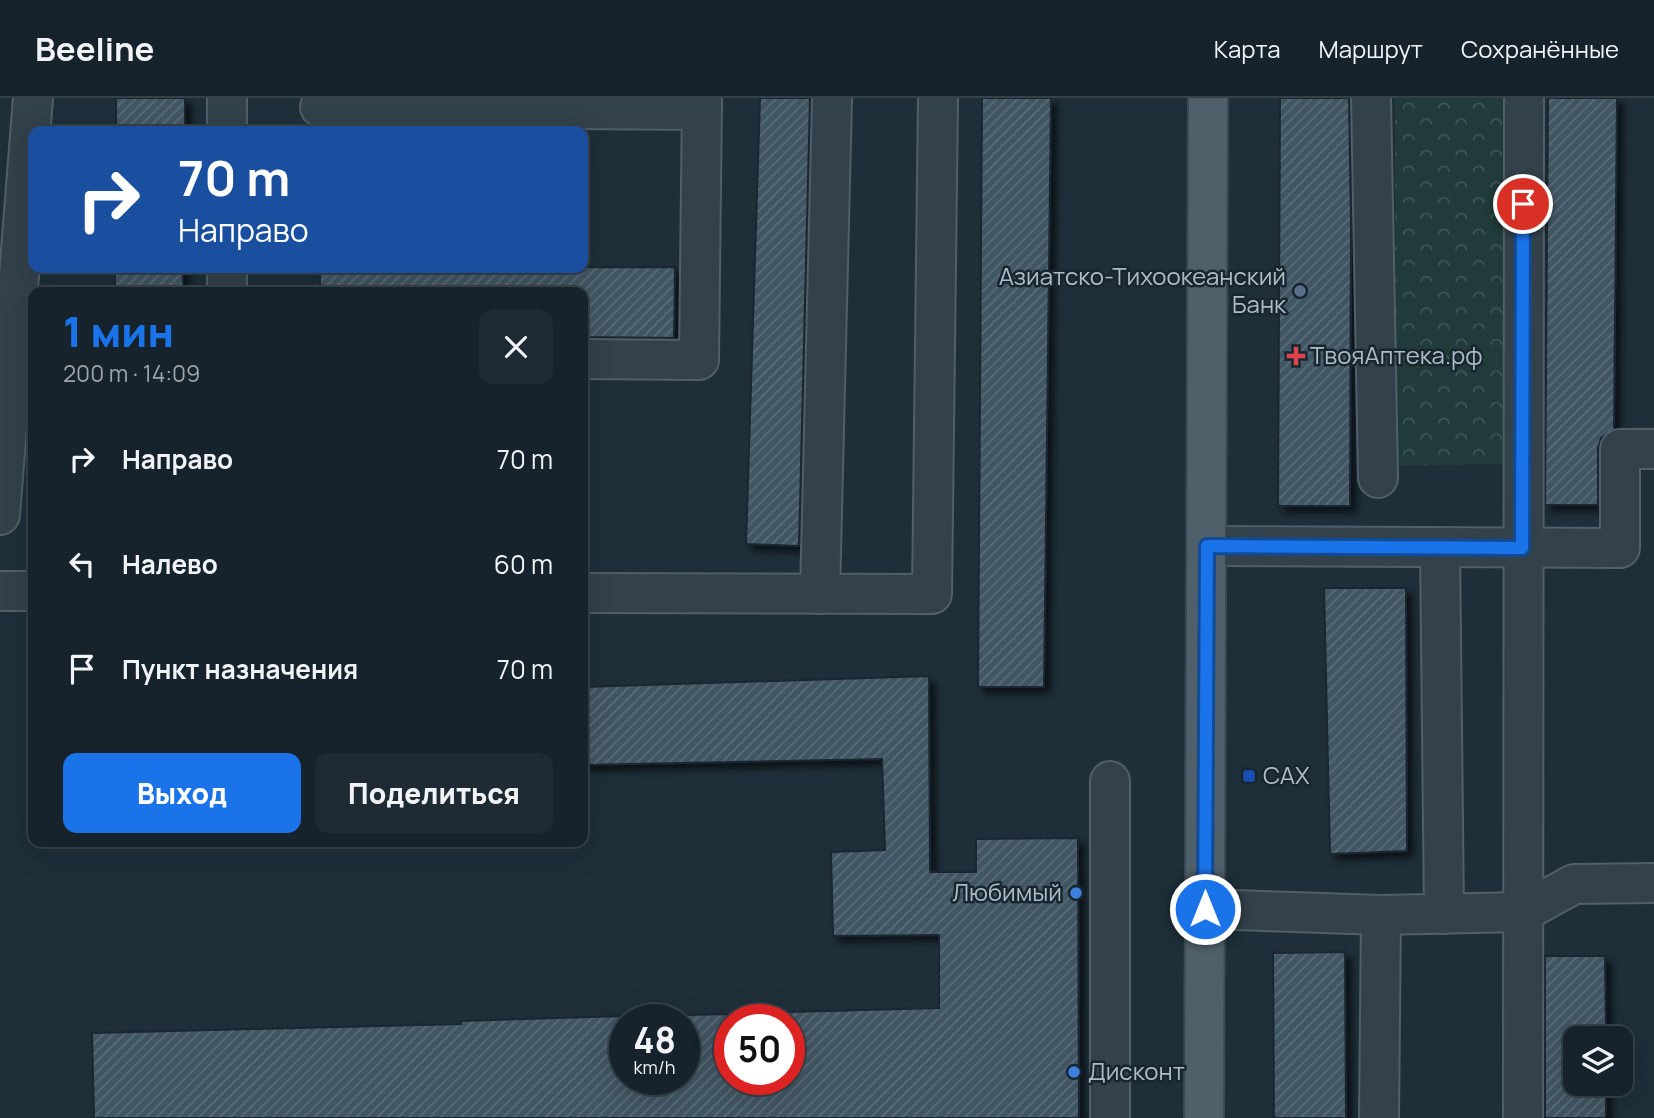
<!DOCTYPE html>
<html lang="ru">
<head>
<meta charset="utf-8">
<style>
  :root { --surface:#16232c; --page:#1f2b34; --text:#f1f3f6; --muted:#9ea4a9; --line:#354048; --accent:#1a73e8 }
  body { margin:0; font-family:Manrope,sans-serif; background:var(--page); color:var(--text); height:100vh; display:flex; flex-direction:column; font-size:26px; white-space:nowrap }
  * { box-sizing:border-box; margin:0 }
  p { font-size:23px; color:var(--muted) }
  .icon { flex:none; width:38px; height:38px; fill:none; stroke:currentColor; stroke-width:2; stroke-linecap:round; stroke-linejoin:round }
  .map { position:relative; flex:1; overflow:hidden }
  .drawer { position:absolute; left:28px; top:189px; width:560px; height:560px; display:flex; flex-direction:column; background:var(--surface); border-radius:14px; box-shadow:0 7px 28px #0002,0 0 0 2px var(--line) }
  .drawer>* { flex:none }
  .guide { position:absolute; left:28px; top:28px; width:560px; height:147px; border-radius:14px; box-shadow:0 7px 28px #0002,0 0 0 2px var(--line); background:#1a4fa0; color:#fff; overflow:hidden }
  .fabs { position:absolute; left:1563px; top:928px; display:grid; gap:14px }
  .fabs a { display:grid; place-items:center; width:70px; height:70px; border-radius:14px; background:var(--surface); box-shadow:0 7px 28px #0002,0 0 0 2px var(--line); font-size:35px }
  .speed { position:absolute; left:609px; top:906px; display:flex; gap:14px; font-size:35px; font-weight:700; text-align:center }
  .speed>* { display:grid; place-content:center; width:91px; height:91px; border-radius:50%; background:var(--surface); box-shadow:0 7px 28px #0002,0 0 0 2px var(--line); line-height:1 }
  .speed small { font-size:18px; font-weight:400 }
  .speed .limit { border:10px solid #d22; background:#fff; color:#111 }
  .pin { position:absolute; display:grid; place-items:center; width:60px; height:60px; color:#fff; margin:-30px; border:4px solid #fff; border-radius:50%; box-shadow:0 2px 7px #0007 }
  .me { position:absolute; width:77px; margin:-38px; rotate:0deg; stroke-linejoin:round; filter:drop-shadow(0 0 5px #0008) }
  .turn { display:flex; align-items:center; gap:24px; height:147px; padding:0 35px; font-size:32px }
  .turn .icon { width:91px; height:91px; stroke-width:2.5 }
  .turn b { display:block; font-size:49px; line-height:60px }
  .round { display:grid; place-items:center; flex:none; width:74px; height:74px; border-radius:14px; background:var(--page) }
  .summary { display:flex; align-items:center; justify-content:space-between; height:119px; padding:0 35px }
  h1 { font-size:42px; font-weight:800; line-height:52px; color:var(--accent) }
  .primary-button { display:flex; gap:14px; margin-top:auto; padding:14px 35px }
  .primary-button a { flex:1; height:80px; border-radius:14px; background:var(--accent); color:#fff; font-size:28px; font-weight:800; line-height:80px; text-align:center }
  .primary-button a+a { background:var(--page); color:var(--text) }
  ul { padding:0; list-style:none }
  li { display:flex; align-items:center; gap:21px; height:105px; padding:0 35px }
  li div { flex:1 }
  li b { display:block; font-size:26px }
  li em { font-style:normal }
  header { display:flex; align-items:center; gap:42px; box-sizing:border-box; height:98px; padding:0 35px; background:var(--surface); border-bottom:2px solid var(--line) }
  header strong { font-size:33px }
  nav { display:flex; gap:38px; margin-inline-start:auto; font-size:24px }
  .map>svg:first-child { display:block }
  .park { fill:url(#park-crowns) }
  .building { fill:url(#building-hatch); stroke:#1a2831; stroke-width:2; filter:url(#shadow) }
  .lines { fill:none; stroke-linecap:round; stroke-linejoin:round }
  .minor-casing { stroke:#505f68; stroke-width:42 }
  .major-casing { stroke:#3c4a54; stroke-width:42 }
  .minor { stroke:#32414a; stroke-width:38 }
  .major { stroke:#50606b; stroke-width:38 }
  .route-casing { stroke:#114b97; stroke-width:18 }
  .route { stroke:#1a73e8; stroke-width:12 }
  .service-dot { fill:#5c6f8a; stroke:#18262f; stroke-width:2.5 }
  .health-dot { fill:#e0444e; stroke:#18262f; stroke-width:2.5 }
  .transit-dot { fill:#1a4fb4; stroke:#18262f; stroke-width:2.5 }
  .shop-dot { fill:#3f7fe0; stroke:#18262f; stroke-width:2.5 }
  .labels { text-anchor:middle; stroke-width:5; stroke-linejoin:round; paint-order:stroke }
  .poi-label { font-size:24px; fill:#acbcc7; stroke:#18262f; text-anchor:start }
</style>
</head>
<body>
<header>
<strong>Beeline</strong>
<nav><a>Карта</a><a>Маршрут</a><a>Сохранённые</a></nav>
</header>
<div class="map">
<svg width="1654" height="1020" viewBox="0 0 1654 1020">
  <defs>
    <pattern id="park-crowns" width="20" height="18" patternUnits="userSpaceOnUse" patternTransform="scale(1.75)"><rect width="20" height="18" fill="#203b39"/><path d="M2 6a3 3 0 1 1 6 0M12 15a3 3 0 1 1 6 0" fill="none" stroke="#3e5554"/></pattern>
    <pattern id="building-hatch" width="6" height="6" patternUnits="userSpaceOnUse" patternTransform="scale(1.75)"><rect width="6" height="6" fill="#415662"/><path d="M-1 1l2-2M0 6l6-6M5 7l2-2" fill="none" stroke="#5a6c77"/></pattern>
    <filter id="shadow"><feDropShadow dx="6" dy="6" stdDeviation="3.5" flood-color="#0009"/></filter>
  </defs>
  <rect width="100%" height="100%" fill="#1e2f3a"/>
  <!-- park -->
  <path class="park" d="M1395,0H1503L1504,366L1396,368Z"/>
  <!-- building -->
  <g class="building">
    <rect x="116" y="0" width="69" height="33"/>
    <path d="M760,0H810L799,448L746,446Z"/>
    <path d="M982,0H1051L1044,589H978Z"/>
    <path d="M1280,0H1349L1351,125L1350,408H1278Z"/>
    <path d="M1548,0H1617L1614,331L1601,340L1598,350V407H1545Z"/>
    <path d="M675,169L674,240L583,239V194H320V170Z"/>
    <rect x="115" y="170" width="68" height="24"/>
    <path d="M1324,490H1406L1407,753L1330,756Z"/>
    <path d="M929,578L930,774H976V741L1078,740L1079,1020H94L92,935L461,926V923L625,918V982H684V917L730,916V982H789V914L939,910V837L833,838L831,754L885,752L882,661L583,667V589Z"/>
    <path d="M1345,854L1346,1020H1274L1273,855Z"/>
    <path d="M1545,858H1605L1606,940H1575V985H1606V1020H1545Z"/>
  </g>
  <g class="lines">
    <!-- minor casing -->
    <g class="minor-casing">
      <g id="minor">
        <path d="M227,0V33"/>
        <path d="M1371,0L1378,380"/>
        <path d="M320,9L702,12"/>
        <path d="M227,170V194"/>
        <path d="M583,261L699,262L702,0"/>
        <path d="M0,417L33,0"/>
        <path d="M1207,448L1620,450V351H1654"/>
        <path d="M1440,449L1444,816"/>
        <path d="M0,493H33"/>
        <path d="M583,495L932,496L938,0"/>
        <path d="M820,496L832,0"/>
        <path d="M1205,811L1381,817L1523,814L1574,786L1654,785"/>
        <path d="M1110,1020V683"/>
        <path d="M1379,1020L1381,817"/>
        <path d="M1523,1020L1524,0"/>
      </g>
    </g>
    <!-- major casing -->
    <g class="major-casing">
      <path id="major" d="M1204,1020L1208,0"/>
    </g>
    <!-- minor -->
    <use href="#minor" class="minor"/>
    <!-- major -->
    <use href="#major" class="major"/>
  </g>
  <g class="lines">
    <!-- route casing -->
    <g class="route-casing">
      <path id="route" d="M1205,811L1207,448L1522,450L1523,106"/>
    </g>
    <!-- route -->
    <use href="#route" class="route"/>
  </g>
  <!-- markers -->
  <circle class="service-dot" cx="1300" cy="193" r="7"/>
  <path class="health-dot" d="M1292.5 247.5h7v7h7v7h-7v7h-7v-7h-7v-7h7z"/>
  <rect class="transit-dot" x="1242" y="671" width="14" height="14" rx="3.5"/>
  <g class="shop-dot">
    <circle cx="1076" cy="795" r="7"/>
    <circle cx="1074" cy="974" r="7"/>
  </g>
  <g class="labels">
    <!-- poi labels -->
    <g class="poi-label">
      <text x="1286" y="187" text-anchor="end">Азиатско-Тихоокеанский<tspan x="1286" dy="28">Банк</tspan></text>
      <text x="1310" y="266">ТвояАптека.рф</text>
      <text x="1263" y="686">САХ</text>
      <text x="1062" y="803" text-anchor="end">Любимый</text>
      <text x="1088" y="982">Дисконт</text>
    </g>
  </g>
</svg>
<div class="fabs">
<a><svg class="icon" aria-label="layers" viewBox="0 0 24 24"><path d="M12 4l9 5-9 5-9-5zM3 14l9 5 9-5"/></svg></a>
</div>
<div class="speed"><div>48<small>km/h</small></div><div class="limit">50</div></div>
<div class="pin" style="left:1523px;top:106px;background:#d93025"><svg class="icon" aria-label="arrive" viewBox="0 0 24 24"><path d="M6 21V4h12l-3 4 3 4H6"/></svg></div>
<svg class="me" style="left:1205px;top:811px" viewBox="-20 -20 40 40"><circle r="17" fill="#1a73e8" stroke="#fff" stroke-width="3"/><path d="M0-11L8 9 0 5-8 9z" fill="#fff"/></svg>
<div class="guide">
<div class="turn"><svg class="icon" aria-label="right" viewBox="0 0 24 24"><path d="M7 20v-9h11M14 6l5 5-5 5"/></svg><div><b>70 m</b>Направо</div></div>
</div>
<section class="drawer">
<div class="summary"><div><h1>1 мин</h1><p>200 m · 14:09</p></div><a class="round"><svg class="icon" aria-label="close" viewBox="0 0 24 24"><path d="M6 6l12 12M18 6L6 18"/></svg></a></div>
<ul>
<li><svg class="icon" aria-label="right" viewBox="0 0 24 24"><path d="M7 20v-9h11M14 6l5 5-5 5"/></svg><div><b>Направо</b></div><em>70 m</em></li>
<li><svg class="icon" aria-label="left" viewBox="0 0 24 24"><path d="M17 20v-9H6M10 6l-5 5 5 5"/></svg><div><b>Налево</b></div><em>60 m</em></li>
<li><svg class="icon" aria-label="arrive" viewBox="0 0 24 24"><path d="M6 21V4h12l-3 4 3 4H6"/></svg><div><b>Пункт назначения</b></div><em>70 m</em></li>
</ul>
<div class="primary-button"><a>Выход</a><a>Поделиться</a></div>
</section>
</div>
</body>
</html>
